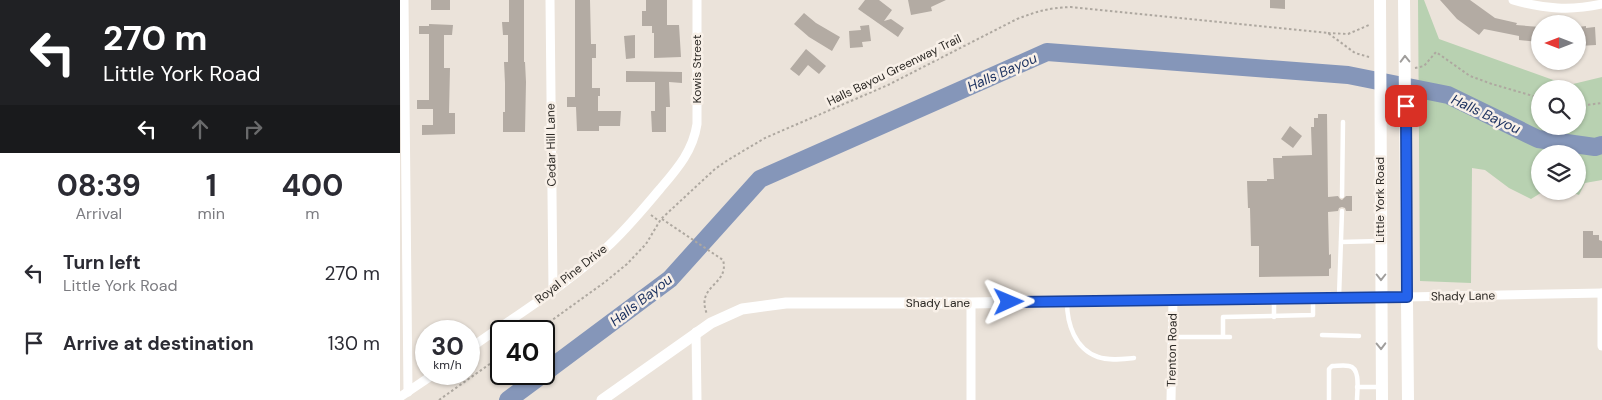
<!DOCTYPE html>
<html lang="en">
<head>
<meta charset="utf-8">
<style>
  :root { --surface:#fff; --page:#f7f7f7; --text:#2b2b33; --muted:#7c7c81 }
  body { margin:0; font-family:"DM Sans",sans-serif; background:var(--page); color:var(--text); height:100vh; display:flex; flex-direction:column; font-size:19px; white-space:nowrap }
  * { box-sizing:border-box; margin:0 }
  p { font-size:16px; color:var(--muted) }
  .icon { flex:none; width:28px; height:28px; fill:none; stroke:currentColor; stroke-width:2; stroke-linecap:round; stroke-linejoin:round }
  .map { position:relative; flex:1; overflow:hidden }
  .panel { display:flex; flex-direction:column; background:var(--surface); width:400px }
  .panel>* { flex:none }
  .hud { background:#202124; color:#fff; overflow:hidden }
  .needle { width:32px; rotate:270deg }
  .fabs { position:absolute; left:1131px; top:15px; display:grid; gap:10px }
  .fabs a { display:grid; place-items:center; width:55px; height:55px; border-radius:50%; background:var(--surface); box-shadow:0 1px 4px #0004; font-size:25px }
  .speed { position:absolute; left:15px; top:320px; display:flex; gap:10px; font-size:25px; font-weight:700; text-align:center }
  .speed>* { display:grid; place-content:center; width:65px; height:65px; border-radius:50%; background:var(--surface); box-shadow:0 1px 4px #0004; line-height:1 }
  .speed small { font-size:12px; font-weight:400 }
  .speed .limit { border:2px solid #111; border-radius:8px; background:#fff; color:#111 }
  .pin { position:absolute; display:grid; place-items:center; width:42px; height:42px; color:#fff; margin:-21px; border-radius:10px; box-shadow:0 2px 8px #0006 }
  .me { position:absolute; width:55px; margin:-28px; rotate:89deg; stroke-linejoin:round; filter:drop-shadow(0 0 4px #0008) }
  .turn { display:flex; align-items:center; gap:18px; height:105px; padding:0 20px; font-size:22px }
  .turn .icon { width:65px; height:65px; stroke-width:2.5 }
  .turn b { display:block; font-size:35px; line-height:42px }
  .lanes { display:flex; align-items:center; height:48px; padding:0 20px; background:#0003; justify-content:center; gap:25px; direction:ltr }
  .lanes .off { opacity:.35 }
  .eta { display:flex; justify-content:space-evenly; align-items:center; height:85px; text-align:center }
  .eta b { font-size:30px; font-weight:700; line-height:35px }
  ul { padding:0; list-style:none }
  li { display:flex; align-items:center; gap:15px; height:70px; padding:0 20px }
  li div { flex:1 }
  li b { display:block; font-size:19px }
  li em { font-style:normal }
  main { display:flex; flex:1; min-height:0 }
  .map>svg:first-child { display:block }
  .green { fill:#b8d1b1; fill-rule:evenodd }
  .lines { fill:none; stroke-linecap:round; stroke-linejoin:round }
  .river { stroke:#8596b9; stroke-width:18 }
  .building { fill:#b3aba3 }
  .path { stroke:#aea8a0; stroke-width:2; stroke-dasharray:2.5 2.5; stroke-linecap:butt }
  .service { stroke:#fff; stroke-width:4.5 }
  .minor { stroke:#fff; stroke-width:9 }
  .tertiary { stroke:#fff; stroke-width:11 }
  .secondary { stroke:#fff; stroke-width:12 }
  .oneway { stroke:#a09e9c }
  .route-casing { stroke:#184099; stroke-width:12 }
  .route { stroke:#2563eb; stroke-width:9 }
  .labels { text-anchor:middle; stroke-width:5; stroke-linejoin:round; paint-order:stroke }
  .street-label { font-size:12px; fill:#2b2824; stroke:#f8f0e8 }
  .water-label { font-size:14px; font-style:italic; fill:#1e3361; stroke:#f8f0e8 }
</style>
</head>
<body>
<main>
<section class="panel">
<div class="hud">
<div class="turn"><svg class="icon" aria-label="left" viewBox="0 0 24 24"><path d="M17 20v-9H6M10 6l-5 5 5 5"/></svg><div><b>270 m</b>Little York Road</div></div>
<div class="lanes"><svg class="icon" aria-label="left" viewBox="0 0 24 24"><path d="M17 20v-9H6M10 6l-5 5 5 5"/></svg><svg class="icon off" aria-label="ahead" viewBox="0 0 24 24"><path d="M12 20V5M6 11l6-6 6 6"/></svg><svg class="icon off" aria-label="right" viewBox="0 0 24 24"><path d="M7 20v-9h11M14 6l5 5-5 5"/></svg></div>
</div>
<div class="eta">
<div><b>08:39</b><p>Arrival</p></div>
<div><b>1</b><p>min</p></div>
<div><b>400</b><p>m</p></div>
</div>
<ul>
<li><svg class="icon" aria-label="left" viewBox="0 0 24 24"><path d="M17 20v-9H6M10 6l-5 5 5 5"/></svg><div><b>Turn left</b><p>Little York Road</p></div><em>270 m</em></li>
<li><svg class="icon" aria-label="arrive" viewBox="0 0 24 24"><path d="M6 21V4h12l-3 4 3 4H6"/></svg><div><b>Arrive at destination</b></div><em>130 m</em></li>
</ul>
</section>
<div class="map">
<svg width="1202" height="400" viewBox="0 0 1202 400">
  <rect width="100%" height="100%" fill="#ebe3da"/>
  <!-- green -->
  <path class="green" d="M1018,0H1024L1039,39L1156,81L1173,84L1202,77V180L1185,183L1179,195L1168,191H1178V154H1140V191H1144L1131,199L1109,188L1085,170L1072,168L1071,283L1020,281ZM1140,89H1178V126H1140Z"/>
  <g class="lines">
    <!-- river -->
    <g class="river">
      <path d="M144,373L270,279L360,179L647,52L948,75L1048,95L1138,139L1195,147L1202,145"/>
      <path d="M108,400L143,374"/>
    </g>
  </g>
  <!-- building -->
  <g class="building">
    <rect x="31" y="0" width="19" height="10"/>
    <path d="M109,0H124V62H125L126,82L125,132H103V112H105V83L104,62H108V35H103L102,22H109Z"/>
    <path d="M175,0H190L191,44H196V58H192V88H200V96H198V111H221L220,126H199V131H177L176,107H167V97H175Z"/>
    <path d="M246,0H267V25H279L281,57L254,58V33H252V26H242V11H246Z"/>
    <path d="M465,0H479L492,10L484,21L491,19L504,28L498,37L458,9Z"/>
    <path d="M508,0H546L531,7L532,11L511,15Z"/>
    <path d="M870,0H885V9L870,8Z"/>
    <path d="M1040,0H1070L1095,18L1117,23L1116,25L1140,27L1139,42L1119,40V36L1084,29L1079,35L1057,19Z"/>
    <path d="M404,13L416,23L440,37L432,51L409,37L394,24Z"/>
    <path d="M29,24L53,25L52,35H44V68H50L49,113H55V134L22,135V125H33V109H17V100H29V34H19V26H29Z"/>
    <path d="M469,25L471,41L462,42L463,47L450,48L449,31L461,30L460,26Z"/>
    <path d="M1186,26V28L1195,27L1196,45L1178,46V27Z"/>
    <path d="M235,35V58L226,59L224,36Z"/>
    <path d="M406,49L426,66L419,74L408,65L399,76L390,69Z"/>
    <path d="M226,71L282,72V83L269,82L270,107H266V132H252L251,111H255V82H226Z"/>
    <path d="M918,114H927L928,197L938,196L940,199L942,200L946,196H952V211H946L945,208L942,207L939,208L938,211L928,212L929,255L931,254V268L929,269V276L859,277V246H851L850,208H848L847,181H867V179H874L873,158H882V156L912,155L911,127H914V118H918Z"/>
    <path d="M890,126L902,136L893,148L881,139Z"/>
    <path d="M1183,231H1193V235H1199V240L1202,241V258H1183Z"/>
  </g>
  <g class="lines">
    <!-- path -->
    <g class="path">
      <path d="M928,33L948,34L969,25"/>
      <path d="M1015,68L1024,66L1036,52L1070,76L1092,84L1140,98"/>
      <path d="M1178,106L1202,103"/>
      <path d="M251,215L259,221"/>
      <path d="M262,219L323,260C330,285 295,285 307,314"/>
      <path d="M137,331L205,282L227,264L246,244L261,219L315,169L328,160L365,138L488,85L617,19C638,11 648,8 671,7L928,33L955,53L969,57"/>
      <path d="M39,400L101,356"/>
    </g>
    <!-- service -->
    <g class="service">
      <path d="M942,196L943,122"/>
      <path d="M941,242L979,241"/>
      <path d="M939,297L942,211"/>
      <path d="M874,300V317"/>
      <path d="M667,302C667,324 675,349 698,357C709,361 722,359 734,358"/>
      <path d="M922,335L959,336"/>
      <path d="M823,336V317L913,315V299"/>
      <path d="M772,337H830"/>
      <path d="M957,387H980"/>
      <path d="M929,400V369L932,366C937,366 944,365 949,366C961,368 957,391 957,400"/>
    </g>
    <!-- minor -->
    <g class="minor">
      <path d="M4,0L8,392"/>
      <path d="M150,0L153,290"/>
      <path d="M1113,0C1144,9 1171,11 1202,4"/>
      <path d="M1202,293V346"/>
      <path d="M1007,297L1202,293"/>
      <path d="M571,303V400"/>
      <path d="M296,332L297,400"/>
      <path d="M69,349C115,316 165,286 206,248C226,230 243,209 260,189C277,169 293,151 297,124V0"/>
      <path d="M0,397L34,374"/>
      <path d="M771,400L773,299"/>
    </g>
    <!-- tertiary -->
    <path class="tertiary" d="M202,400L311,323L342,309L386,303H571L1007,297"/>
    <!-- secondary -->
    <g class="secondary">
      <path d="M980,0L982,400"/>
      <path d="M1004,0L1008,400"/>
    </g>
  </g>
  <!-- one-way arrows -->
  <defs><path id="oneway-chevron" d="M-2-3.5L2.5 0L-2 3.5" fill="none" stroke-width="1.6" stroke-linecap="round" stroke-linejoin="round" transform="scale(1.25)"/></defs>
  <g class="oneway">
    <use href="#oneway-chevron" transform="translate(1005 59) rotate(-91)"/>
    <use href="#oneway-chevron" transform="translate(981 277) rotate(90)"/>
    <use href="#oneway-chevron" transform="translate(981 346) rotate(89)"/>
  </g>
  <g class="lines">
    <!-- route casing -->
    <g class="route-casing">
      <path id="route" d="M609,302L1007,297L1006,106"/>
    </g>
    <!-- route -->
    <use href="#route" class="route"/>
  </g>
  <g class="labels">
    <!-- street labels -->
    <g class="street-label">
      <text transform="translate(297 69) rotate(-90)" y="4">Kowis Street</text>
      <text transform="translate(494 70) rotate(-26)" y="4">Halls Bayou Greenway Trail</text>
      <text transform="translate(151 145) rotate(-91)" y="4">Cedar Hill Lane</text>
      <text transform="translate(980 200) rotate(-90)" y="4">Little York Road</text>
      <text transform="translate(171 274) rotate(-38)" y="4">Royal Pine Drive</text>
      <text transform="translate(1063 296) rotate(-1)" y="4">Shady Lane</text>
      <text x="538" y="307">Shady Lane</text>
      <text transform="translate(772 350) rotate(-89)" y="4">Trenton Road</text>
    </g>
    <!-- water labels -->
    <g class="water-label">
      <text transform="translate(602 72) rotate(-24)" y="5">Halls Bayou</text>
      <text transform="translate(1086 114) rotate(25)" y="5">Halls Bayou</text>
      <text transform="translate(241 300) rotate(-38)" y="5">Halls Bayou</text>
    </g>
  </g>
</svg>
<div class="fabs">
<a><svg class="needle" viewBox="-14 -14 28 28"><path d="M0-13l5 13h-10z" fill="#e53935"/><path d="M0 13l5-13h-10z" fill="#7c7c81"/></svg></a>
<a><svg class="icon" aria-label="search" viewBox="0 0 24 24"><circle cx="10" cy="10" r="6"/><path d="M15 15l6 6"/></svg></a>
<a><svg class="icon" aria-label="layers" viewBox="0 0 24 24"><path d="M12 4l9 5-9 5-9-5zM3 14l9 5 9-5"/></svg></a>
</div>
<div class="speed"><div>30<small>km/h</small></div><div class="limit">40</div></div>
<div class="pin" style="left:1006px;top:106px;background:#d93025"><svg class="icon" aria-label="arrive" viewBox="0 0 24 24"><path d="M6 21V4h12l-3 4 3 4H6"/></svg></div>
<svg class="me" style="left:609px;top:302px" viewBox="-20 -20 40 40"><path d="M0-17L14 15 0 8-14 15z" fill="#2563eb" stroke="#fff" stroke-width="4"/></svg>
</div>
</main>
</body>
</html>
